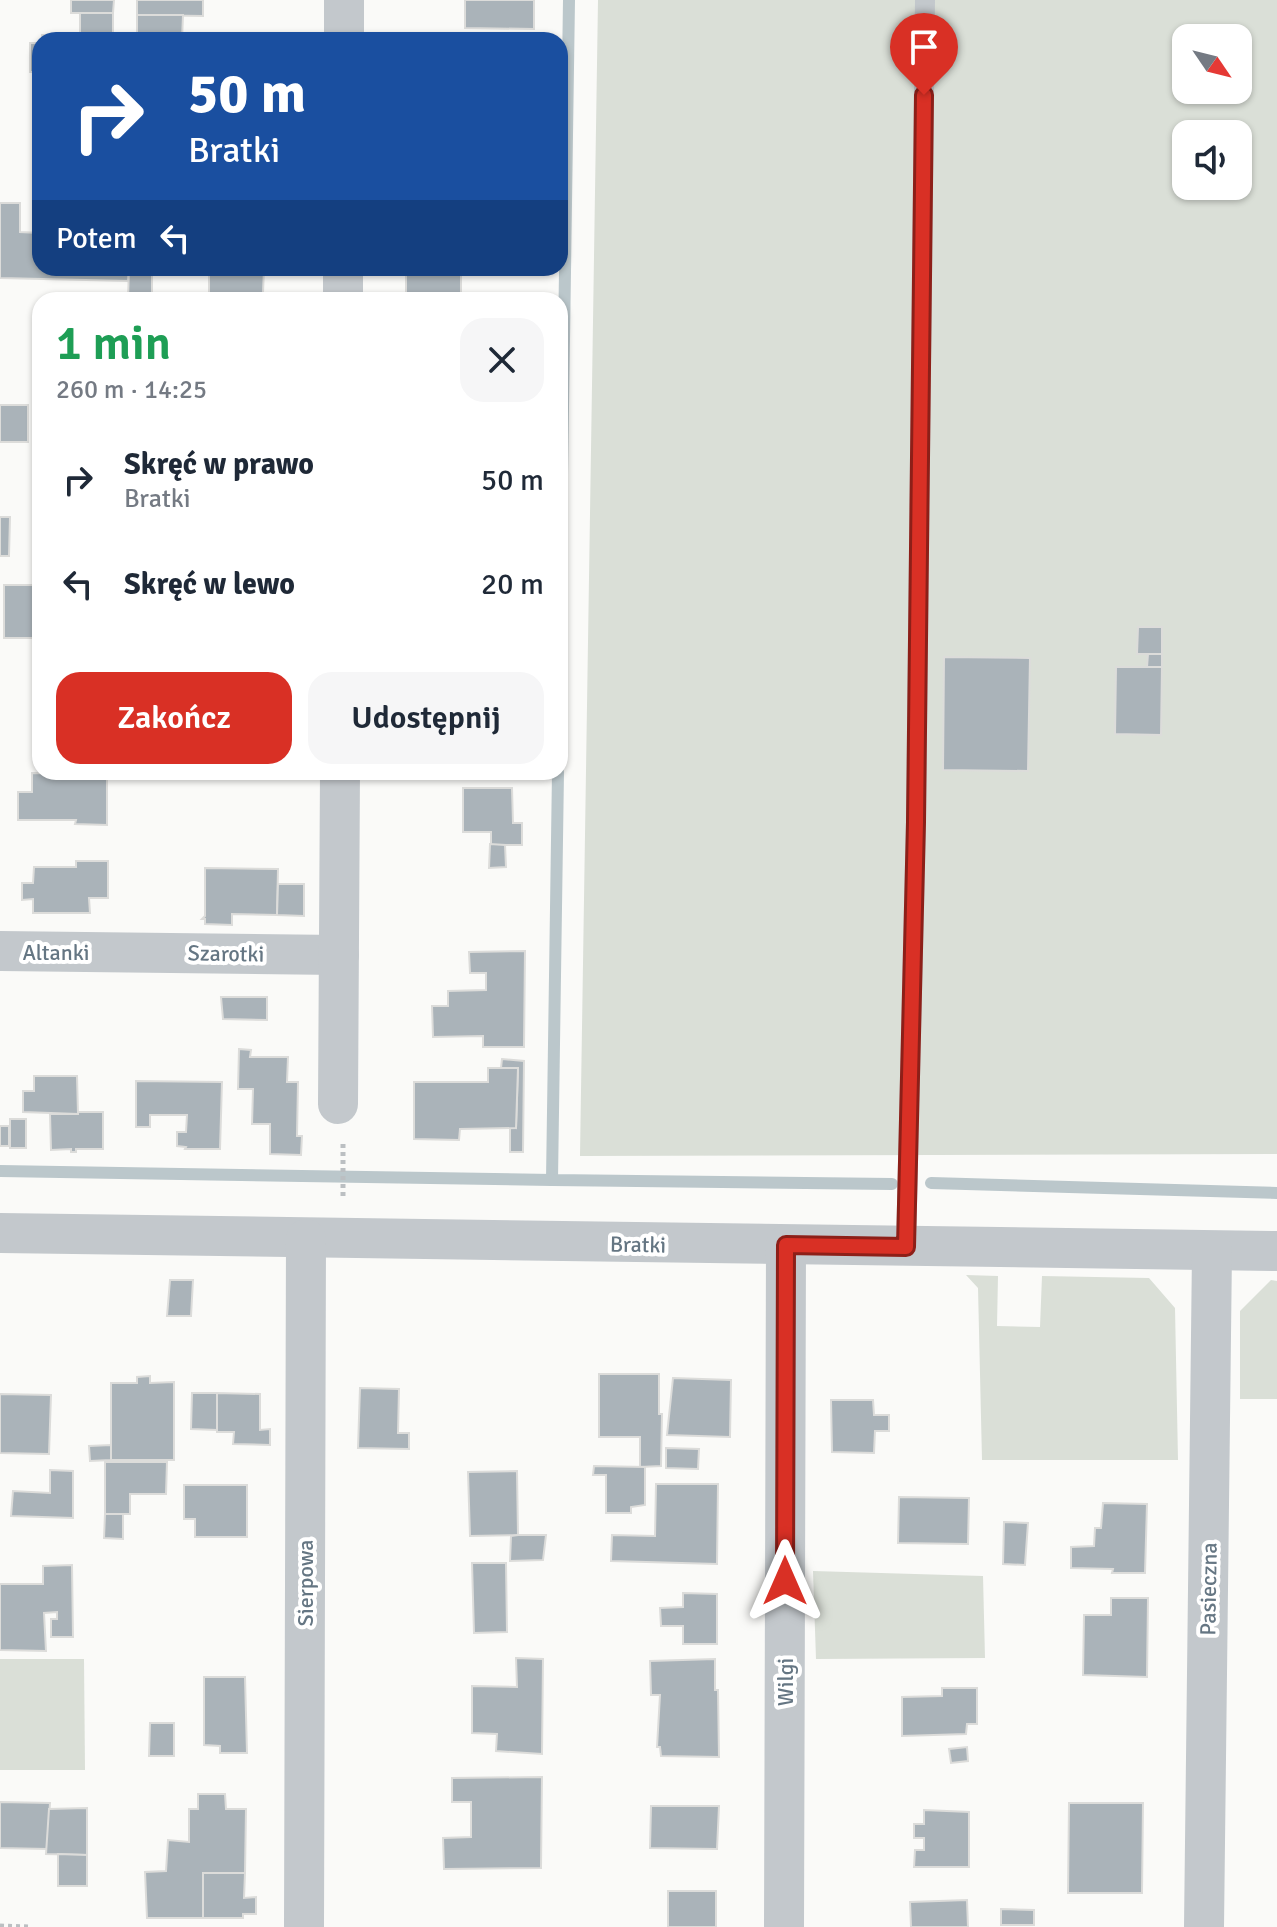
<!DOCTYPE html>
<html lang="pl">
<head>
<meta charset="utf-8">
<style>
  :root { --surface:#fff; --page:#f6f6f7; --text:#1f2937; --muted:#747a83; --accent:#d93025 }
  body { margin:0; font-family:Signika,sans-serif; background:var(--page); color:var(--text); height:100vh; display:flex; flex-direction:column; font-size:30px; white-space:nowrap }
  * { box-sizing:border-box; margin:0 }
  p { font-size:26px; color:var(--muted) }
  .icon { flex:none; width:44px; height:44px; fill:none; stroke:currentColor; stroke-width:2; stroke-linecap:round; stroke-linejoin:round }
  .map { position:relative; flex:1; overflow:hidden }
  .side { position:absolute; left:32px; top:292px; width:536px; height:488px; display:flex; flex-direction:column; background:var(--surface); border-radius:24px; box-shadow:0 2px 6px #0004 }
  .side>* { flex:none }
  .hud { position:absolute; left:32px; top:32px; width:536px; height:244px; border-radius:24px; box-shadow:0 2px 6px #0004; background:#1a4fa0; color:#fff; overflow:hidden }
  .needle { width:52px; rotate:125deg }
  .controls { position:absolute; left:1172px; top:24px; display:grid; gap:16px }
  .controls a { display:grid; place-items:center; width:80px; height:80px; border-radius:16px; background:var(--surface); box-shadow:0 2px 6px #0004; font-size:40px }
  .pin { position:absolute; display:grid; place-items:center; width:68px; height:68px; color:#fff; margin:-82px -34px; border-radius:50% 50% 50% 0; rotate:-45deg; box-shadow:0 0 8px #0007 }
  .pin .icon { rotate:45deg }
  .me { position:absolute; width:88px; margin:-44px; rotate:0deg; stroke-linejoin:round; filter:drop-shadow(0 0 6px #0008) }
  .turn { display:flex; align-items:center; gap:28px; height:168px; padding:0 24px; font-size:36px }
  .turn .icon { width:104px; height:104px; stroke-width:2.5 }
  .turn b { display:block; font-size:56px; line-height:68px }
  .then { display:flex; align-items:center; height:76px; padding:0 24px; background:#0003; gap:16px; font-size:30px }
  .round { display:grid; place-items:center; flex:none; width:84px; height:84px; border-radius:24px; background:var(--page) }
  .summary { display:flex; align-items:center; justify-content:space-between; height:136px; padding:0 24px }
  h1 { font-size:48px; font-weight:600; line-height:60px; color:#1e9e55 }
  .primary-button { display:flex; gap:16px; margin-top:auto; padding:16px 24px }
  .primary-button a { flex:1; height:92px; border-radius:24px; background:var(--accent); color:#fff; font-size:32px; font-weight:600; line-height:92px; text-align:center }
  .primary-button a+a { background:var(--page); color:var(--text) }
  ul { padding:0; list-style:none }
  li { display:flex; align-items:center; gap:24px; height:104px; padding:0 24px }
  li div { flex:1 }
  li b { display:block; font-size:30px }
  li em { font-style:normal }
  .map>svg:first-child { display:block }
  .green { fill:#dadfd7; fill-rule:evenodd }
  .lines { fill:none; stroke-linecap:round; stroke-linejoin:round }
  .stream { stroke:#bbc7cb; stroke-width:12 }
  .building { fill:#aab3b9; stroke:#dcdcda; stroke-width:2 }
  .path { stroke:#bbbfc2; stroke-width:5; stroke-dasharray:4 4; stroke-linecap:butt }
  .service { stroke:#c3c8cc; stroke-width:20 }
  .minor { stroke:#c3c8cc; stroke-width:40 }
  .route-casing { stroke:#8d1f18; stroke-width:20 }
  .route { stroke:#d93025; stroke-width:14 }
  .labels { text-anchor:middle; stroke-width:8; stroke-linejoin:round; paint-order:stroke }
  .street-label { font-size:22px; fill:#657683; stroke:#fff }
</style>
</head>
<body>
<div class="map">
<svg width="1277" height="1927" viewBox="0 0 1277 1927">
  <rect width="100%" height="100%" fill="#fafaf8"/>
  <!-- green -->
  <g class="green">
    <path d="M598,0H1277V1154L580,1156ZM1186,38H1238V90H1186ZM1186,134H1238V186H1186Z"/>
    <path d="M966,1275L998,1276L997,1326L1040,1327L1042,1276L1149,1278L1175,1308L1178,1460H982L978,1288Z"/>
    <path d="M1271,1280L1277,1281V1399H1240V1311Z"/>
    <path d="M813,1571L983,1576L985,1658L816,1659Z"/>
    <path d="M0,1659H84L85,1770H0Z"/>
  </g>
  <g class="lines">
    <!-- stream -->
    <g class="stream">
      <path d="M560,611L569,0"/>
      <path d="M558,772L552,1180L892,1184"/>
      <path d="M0,1171L552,1180"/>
      <path d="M931,1183L1277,1193"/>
    </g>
  </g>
  <!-- building -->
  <g class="building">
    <path d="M71,0H114L113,13H71Z"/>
    <path d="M137,0H203V16L137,15Z"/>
    <path d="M465,0H534V29L465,28Z"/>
    <path d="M80,13H113V40H88V35H80Z"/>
    <path d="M137,15H183L182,40H137Z"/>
    <rect x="42" y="35" width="46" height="5"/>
    <path d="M207,37H268L269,40H207Z"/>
    <rect x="30" y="43" width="10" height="29"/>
    <path d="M0,203H20V232L40,233V268H129L128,281L0,278Z"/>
    <path d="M129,268H243V275L152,272V299H128Z"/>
    <path d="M243,268H264L263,293H270L269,300H209V274L243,275Z"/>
    <path d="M423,268L461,271V300H406V272H419Z"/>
    <rect x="0" y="405" width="28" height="37"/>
    <path d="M0,517H10L9,556H0Z"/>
    <rect x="4" y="585" width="36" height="53"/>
    <path d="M1138,627H1162V654H1137Z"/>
    <path d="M1148,654H1162V667H1147Z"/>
    <path d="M944,657L1030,658L1028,771L943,770Z"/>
    <path d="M1116,667H1162L1161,735L1115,734Z"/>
    <path d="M195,772H277V779L195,778Z"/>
    <path d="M32,773L107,774V825L75,824L76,820H18V792H32Z"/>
    <path d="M463,788H512L513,823H522V845H491V832H463Z"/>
    <path d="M490,844L505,845L506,867L489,868Z"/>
    <path d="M76,861H108V898H89L90,913H33V899L22,900V883H33L34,867H76Z"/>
    <path d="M205,868L278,869L277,915L232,914V925L205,924V919H202L205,916Z"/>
    <path d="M278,884H304V916L277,915Z"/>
    <path d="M525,951L524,1047H483V1036L433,1037L432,1006H448V991L486,990V973H470L469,952Z"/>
    <path d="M221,997H267V1020L223,1019Z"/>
    <path d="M239,1049L251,1050L250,1057H288L287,1082H298L297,1136H302L301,1155L270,1154V1124H252L253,1089H238Z"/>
    <path d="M502,1059L524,1061L523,1152H510V1127L516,1128L518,1068H501Z"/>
    <path d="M488,1068H518L516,1128L460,1129L459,1140L414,1139V1082H488Z"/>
    <path d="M34,1076H77L78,1114L23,1112V1091H34Z"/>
    <path d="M136,1081L222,1082L220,1149H185L186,1147L177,1146V1132H186L187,1115H150V1127H136Z"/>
    <path d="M78,1112H103V1149H76V1152H71V1149L51,1150L50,1114H78Z"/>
    <rect x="10" y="1119" width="16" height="29"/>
    <rect x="0" y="1126" width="9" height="20"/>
    <path d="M170,1280H193L191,1316H167Z"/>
    <path d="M599,1374H659V1414H662L661,1466L640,1467V1437H599Z"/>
    <path d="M150,1376V1383L174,1382V1460H111V1383H137V1377Z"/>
    <path d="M673,1378L731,1380L730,1437L667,1435Z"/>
    <path d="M360,1388L399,1389L398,1433H409V1449L358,1448Z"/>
    <path d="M192,1393H217V1430L191,1429Z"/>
    <path d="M217,1393L260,1394V1430L270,1429V1445L233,1444L234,1432H217Z"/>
    <path d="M0,1394L51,1395L49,1454L0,1453Z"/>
    <path d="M831,1400H873L874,1415H889V1431H875L874,1453L832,1452Z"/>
    <path d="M111,1445V1460L90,1461L89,1446Z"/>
    <path d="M666,1448L699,1449L698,1469L666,1468Z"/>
    <path d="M105,1462H167L166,1494H130V1514H105Z"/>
    <path d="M594,1466L645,1467V1505L631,1507V1513H606V1475H593Z"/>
    <path d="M50,1470L73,1471V1518L11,1516L13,1491L50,1493Z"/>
    <path d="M517,1471L518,1535L470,1536L468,1472Z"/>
    <path d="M656,1484H718L717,1564L611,1561L612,1535L655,1536Z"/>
    <path d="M184,1485H247V1537H195V1519H184Z"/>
    <path d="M899,1497L969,1498L968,1544L898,1543Z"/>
    <path d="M1103,1503L1147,1504L1145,1573H1112L1113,1569L1071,1568V1547L1094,1546L1095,1528H1101Z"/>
    <path d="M105,1514H123V1539L104,1538Z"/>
    <path d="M1004,1522L1028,1523L1025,1565L1003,1564Z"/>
    <path d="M518,1535H546L543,1560L510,1561L511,1536Z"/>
    <path d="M472,1563H506L507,1632L474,1633Z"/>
    <path d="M72,1565L73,1637H51V1619H57V1612L44,1613L46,1651L0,1650V1584H43V1566Z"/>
    <path d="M683,1593L717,1594V1644H683V1626H661L660,1608L683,1607Z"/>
    <path d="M1111,1598H1148L1147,1677L1083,1675L1084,1615H1111Z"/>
    <path d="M516,1658L543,1659L542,1754L496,1751L497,1734L472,1733V1686L517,1687Z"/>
    <path d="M715,1659V1690H718L719,1757L661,1756L660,1747H657L660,1695H651L650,1661Z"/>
    <path d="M204,1677H245L247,1753H220V1746L204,1745Z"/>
    <path d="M942,1688H977V1724H967L966,1734L902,1736V1697L942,1696Z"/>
    <path d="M150,1723H174V1756H149Z"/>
    <path d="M967,1747L968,1761L951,1763L949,1749Z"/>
    <path d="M542,1777L541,1868L444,1869L443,1838L471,1837V1802H452V1778Z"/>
    <path d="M198,1794H225L226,1809H246L245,1873H203V1918H147L145,1872L166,1871L168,1840L189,1842V1809H198Z"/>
    <path d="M0,1802L50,1803L47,1849L0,1848Z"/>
    <path d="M1069,1803H1143L1142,1893H1068Z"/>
    <path d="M651,1806H719L717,1849L650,1848Z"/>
    <path d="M87,1808V1855L46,1854L49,1809Z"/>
    <path d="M924,1810L969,1812V1867H914L915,1850H924V1838H914V1824H924Z"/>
    <path d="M58,1854L87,1855V1886H58Z"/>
    <path d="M203,1873H245L244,1898L256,1897V1914H243V1918H203Z"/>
    <rect x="668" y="1891" width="48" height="36"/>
    <path d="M967,1900L968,1927H911L910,1902Z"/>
    <path d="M1001,1909L1034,1910V1925H1001Z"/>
  </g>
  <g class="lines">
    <!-- path -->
    <g class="path">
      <path d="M343,1144V1198"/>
      <path d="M0,1926L29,1927"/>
    </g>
    <!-- service -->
    <path class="service" d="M906,1247L916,822L925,0"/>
    <!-- minor -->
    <g class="minor">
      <path d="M344,40V0"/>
      <path d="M343,300V268"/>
      <path d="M0,951L339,955"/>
      <path d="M338,1104L340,772"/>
      <path d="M0,1233L1277,1251"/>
      <path d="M304,1927L306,1239"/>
      <path d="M784,1927L786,1245"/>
      <path d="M1204,1927L1212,1251"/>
    </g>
  </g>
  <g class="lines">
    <!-- route casing -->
    <g class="route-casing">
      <path id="route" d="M785,1581L786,1245L906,1247L916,822L924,95"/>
    </g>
    <!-- route -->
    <use href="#route" class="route"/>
  </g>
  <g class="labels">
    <!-- street labels -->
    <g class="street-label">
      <text x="56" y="960">Altanki</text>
      <text transform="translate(226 953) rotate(1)" y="8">Szarotki</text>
      <text transform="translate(638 1244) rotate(1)" y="8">Bratki</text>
      <text transform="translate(305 1583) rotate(-90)" y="8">Sierpowa</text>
      <text transform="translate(1208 1589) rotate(-89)" y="8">Pasieczna</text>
      <text transform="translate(785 1682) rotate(-90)" y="8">Wilgi</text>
    </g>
  </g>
</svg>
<div class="controls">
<a><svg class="needle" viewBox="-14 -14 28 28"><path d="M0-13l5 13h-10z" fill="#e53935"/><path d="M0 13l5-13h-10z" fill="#747a83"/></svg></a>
<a><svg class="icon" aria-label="sound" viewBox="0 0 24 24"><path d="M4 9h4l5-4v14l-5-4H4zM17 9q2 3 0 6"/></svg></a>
</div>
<div class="pin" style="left:924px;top:95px;background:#d93025"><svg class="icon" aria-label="arrive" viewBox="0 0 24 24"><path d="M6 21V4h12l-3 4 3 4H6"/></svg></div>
<svg class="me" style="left:785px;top:1581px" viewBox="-20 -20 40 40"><path d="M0-17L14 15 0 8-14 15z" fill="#d93025" stroke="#fff" stroke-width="4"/></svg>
<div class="hud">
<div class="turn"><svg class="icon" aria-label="right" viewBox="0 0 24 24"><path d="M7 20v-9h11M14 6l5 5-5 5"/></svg><div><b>50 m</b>Bratki</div></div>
<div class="then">Potem<svg class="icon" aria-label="left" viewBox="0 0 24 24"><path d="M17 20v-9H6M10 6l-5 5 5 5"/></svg></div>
</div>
<section class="side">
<div class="summary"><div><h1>1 min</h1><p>260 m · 14:25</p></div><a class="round"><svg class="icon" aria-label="close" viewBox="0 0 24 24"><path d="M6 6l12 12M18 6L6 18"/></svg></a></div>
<ul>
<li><svg class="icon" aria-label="right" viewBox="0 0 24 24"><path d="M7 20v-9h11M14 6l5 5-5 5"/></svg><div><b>Skręć w prawo</b><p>Bratki</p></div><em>50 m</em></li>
<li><svg class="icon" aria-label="left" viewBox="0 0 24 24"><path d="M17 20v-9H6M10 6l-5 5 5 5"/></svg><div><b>Skręć w lewo</b></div><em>20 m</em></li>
</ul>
<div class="primary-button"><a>Zakończ</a><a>Udostępnij</a></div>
</section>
</div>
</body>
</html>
